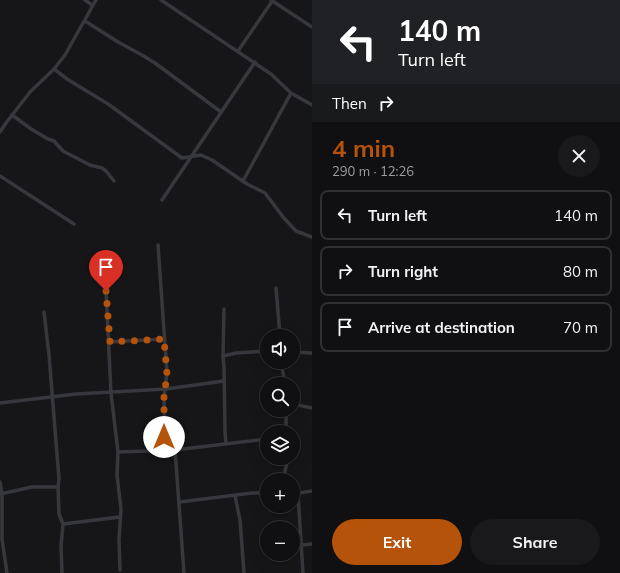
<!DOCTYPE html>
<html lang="en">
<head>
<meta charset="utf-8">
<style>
  :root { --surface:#101012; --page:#19191b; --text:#f1f3f6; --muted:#9c9d9f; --line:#303032; --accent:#b45309 }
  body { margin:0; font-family:Mulish,sans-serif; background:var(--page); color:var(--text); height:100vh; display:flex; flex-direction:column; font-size:15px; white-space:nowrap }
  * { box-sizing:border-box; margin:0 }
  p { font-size:13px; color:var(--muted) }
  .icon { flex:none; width:22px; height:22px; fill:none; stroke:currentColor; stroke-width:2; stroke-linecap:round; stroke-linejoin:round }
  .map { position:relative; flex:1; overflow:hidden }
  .drawer { display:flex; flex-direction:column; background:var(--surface); width:308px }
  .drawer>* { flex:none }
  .banner { background:#202124; color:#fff; overflow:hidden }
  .fabs { position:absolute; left:260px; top:329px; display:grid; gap:8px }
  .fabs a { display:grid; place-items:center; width:40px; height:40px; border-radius:50%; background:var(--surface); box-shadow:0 4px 16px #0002,0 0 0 1px var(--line); font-size:20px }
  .pin { position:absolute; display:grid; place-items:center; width:34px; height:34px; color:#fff; margin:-41px -17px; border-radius:50% 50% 50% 0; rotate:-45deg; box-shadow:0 0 4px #0007 }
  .pin .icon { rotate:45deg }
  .me { position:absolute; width:44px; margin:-22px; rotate:0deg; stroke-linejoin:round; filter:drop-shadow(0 0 3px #0008) }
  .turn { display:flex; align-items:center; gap:14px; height:84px; padding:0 20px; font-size:18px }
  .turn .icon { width:52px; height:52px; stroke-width:2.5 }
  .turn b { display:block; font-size:28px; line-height:34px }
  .then { display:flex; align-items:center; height:38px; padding:0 20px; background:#0003; gap:8px; font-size:15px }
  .round { display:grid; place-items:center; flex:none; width:42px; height:42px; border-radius:21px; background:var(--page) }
  .overview { display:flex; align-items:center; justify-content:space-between; height:68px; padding:0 20px }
  h1 { font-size:24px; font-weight:700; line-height:30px; color:var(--accent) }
  .cta { display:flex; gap:8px; margin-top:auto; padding:8px 20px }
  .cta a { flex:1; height:46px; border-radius:24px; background:var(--accent); color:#fff; font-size:16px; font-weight:700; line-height:46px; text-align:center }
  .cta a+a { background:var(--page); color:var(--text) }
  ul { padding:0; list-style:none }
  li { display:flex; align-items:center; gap:12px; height:50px; margin:0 8px 6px; padding:0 12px; border:2px solid var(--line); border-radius:8px }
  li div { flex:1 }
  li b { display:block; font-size:15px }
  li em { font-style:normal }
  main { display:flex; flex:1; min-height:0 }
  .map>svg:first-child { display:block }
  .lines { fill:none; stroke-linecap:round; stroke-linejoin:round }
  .minor { stroke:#37383d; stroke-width:3.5 }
  .route { stroke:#b45309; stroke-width:7; stroke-dasharray:0 12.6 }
</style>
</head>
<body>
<main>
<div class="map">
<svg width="312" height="573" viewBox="0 0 312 573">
  <rect width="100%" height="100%" fill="#161618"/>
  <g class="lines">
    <!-- minor -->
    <g class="minor">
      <path d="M85,0L92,5"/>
      <path d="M161,0L271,74L291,93L312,105"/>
      <path d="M271,0L312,27"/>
      <path d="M85,21L118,42L142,55L155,63L221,112"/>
      <path d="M238,51L273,0"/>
      <path d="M54,69L67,79L108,104L182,158L201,155L212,160L247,184L265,193L283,217L296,231L312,237"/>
      <path d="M12,115L31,129L48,139L54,141L63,151L90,165L102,168L106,171L114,181"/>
      <path d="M0,132L6,123L30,92L54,69L65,55L96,0"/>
      <path d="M0,176L74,224"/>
      <path d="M243,181L291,93"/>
      <path d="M162,200L255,62"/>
      <path d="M158,245L167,373L164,397L165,451"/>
      <path d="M276,288L280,336"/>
      <path d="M106,291L111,393L118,452L117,475L121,509L119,540L120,570"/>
      <path d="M224,309L223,356L224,367L225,431L226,444"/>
      <path d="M44,312L49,355L59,479L58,487L59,514L63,524L61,546L62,573"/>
      <path d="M109,342L164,339"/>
      <path d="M293,352L312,353"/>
      <path d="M223,356L236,353L267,351"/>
      <path d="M281,362L284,378L283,384"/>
      <path d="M0,403L76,394L166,389L224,381"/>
      <path d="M293,404L312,408"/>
      <path d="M286,410V432"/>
      <path d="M175,450L184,573"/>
      <path d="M118,452L175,450L267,439"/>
      <path d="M283,480L288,458"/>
      <path d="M0,482L2,494V539L7,573"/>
      <path d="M0,494L32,487H58"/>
      <path d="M293,494L312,491"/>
      <path d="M298,494L303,573"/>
      <path d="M235,496L240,520L244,573"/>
      <path d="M179,502L252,493H267"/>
      <path d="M63,524L120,517"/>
      <path d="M302,545L312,544"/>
    </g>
  </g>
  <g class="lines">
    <!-- route -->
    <path class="route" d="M106,291L110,342L164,339L167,374L164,397V437"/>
  </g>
</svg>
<div class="fabs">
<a><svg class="icon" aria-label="sound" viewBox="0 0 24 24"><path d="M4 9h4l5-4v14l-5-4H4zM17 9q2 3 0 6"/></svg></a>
<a><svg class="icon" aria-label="search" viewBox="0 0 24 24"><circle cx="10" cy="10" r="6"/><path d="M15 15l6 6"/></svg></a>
<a><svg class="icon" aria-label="layers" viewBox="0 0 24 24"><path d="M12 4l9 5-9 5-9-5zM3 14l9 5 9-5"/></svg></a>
<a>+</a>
<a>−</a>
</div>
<div class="pin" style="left:106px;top:291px;background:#d93025"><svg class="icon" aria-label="arrive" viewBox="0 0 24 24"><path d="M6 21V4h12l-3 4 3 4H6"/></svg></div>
<svg class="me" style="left:164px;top:437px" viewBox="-20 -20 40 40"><circle r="19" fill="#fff"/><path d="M0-13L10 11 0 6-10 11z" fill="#b45309"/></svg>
</div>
<section class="drawer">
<div class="banner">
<div class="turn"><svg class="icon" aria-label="left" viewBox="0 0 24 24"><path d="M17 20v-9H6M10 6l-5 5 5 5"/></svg><div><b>140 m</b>Turn left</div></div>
<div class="then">Then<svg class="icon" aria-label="right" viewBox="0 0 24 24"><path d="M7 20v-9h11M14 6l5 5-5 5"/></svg></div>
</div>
<div class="overview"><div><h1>4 min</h1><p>290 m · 12:26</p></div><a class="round"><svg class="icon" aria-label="close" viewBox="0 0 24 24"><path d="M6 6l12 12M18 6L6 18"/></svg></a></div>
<ul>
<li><svg class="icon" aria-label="left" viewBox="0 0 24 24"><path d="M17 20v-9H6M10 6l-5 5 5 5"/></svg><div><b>Turn left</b></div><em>140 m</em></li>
<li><svg class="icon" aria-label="right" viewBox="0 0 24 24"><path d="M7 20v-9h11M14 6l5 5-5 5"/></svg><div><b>Turn right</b></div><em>80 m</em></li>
<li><svg class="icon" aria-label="arrive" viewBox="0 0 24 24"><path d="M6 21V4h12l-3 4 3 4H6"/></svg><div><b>Arrive at destination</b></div><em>70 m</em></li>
</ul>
<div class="cta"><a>Exit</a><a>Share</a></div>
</section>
</main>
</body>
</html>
